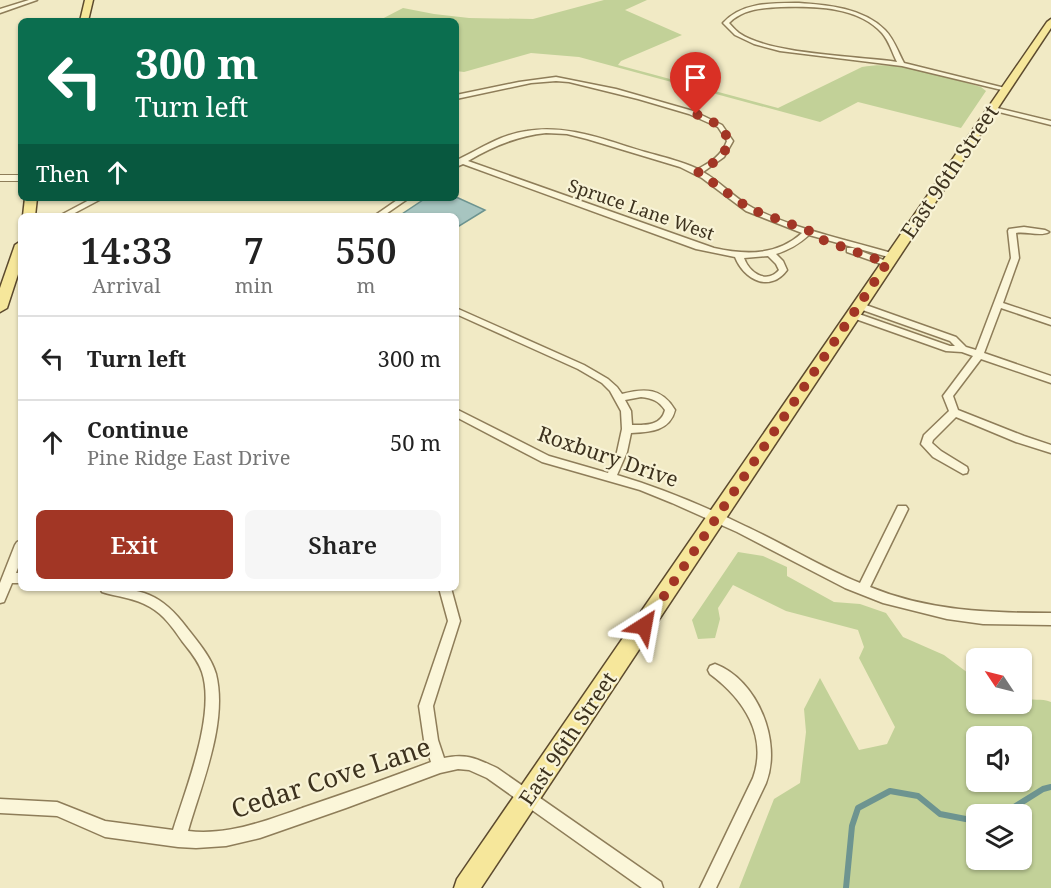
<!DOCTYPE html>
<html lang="en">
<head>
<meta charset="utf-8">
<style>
  :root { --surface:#fff; --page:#f6f6f6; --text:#222; --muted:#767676; --line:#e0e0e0; --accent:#a23625 }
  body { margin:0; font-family:"Noto Serif",serif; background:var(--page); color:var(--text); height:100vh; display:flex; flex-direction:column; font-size:22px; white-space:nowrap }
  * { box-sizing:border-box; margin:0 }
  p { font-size:20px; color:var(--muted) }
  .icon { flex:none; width:33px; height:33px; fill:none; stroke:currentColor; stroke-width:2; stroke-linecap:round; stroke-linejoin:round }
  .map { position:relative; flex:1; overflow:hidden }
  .details { position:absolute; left:18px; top:213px; width:441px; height:378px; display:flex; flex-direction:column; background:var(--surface); border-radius:9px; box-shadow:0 2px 4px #0004 }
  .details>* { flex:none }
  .hud { position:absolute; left:18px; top:18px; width:441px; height:183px; border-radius:9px; box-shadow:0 2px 4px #0004; background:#0b6e4f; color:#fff; overflow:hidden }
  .needle { width:39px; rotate:305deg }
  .controls { position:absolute; left:966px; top:648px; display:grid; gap:12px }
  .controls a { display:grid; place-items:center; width:66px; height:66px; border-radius:9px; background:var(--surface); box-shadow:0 2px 4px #0004; font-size:30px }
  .pin { position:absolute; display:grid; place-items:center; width:51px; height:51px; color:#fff; margin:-62px -26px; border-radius:50% 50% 50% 0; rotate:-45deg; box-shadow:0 0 6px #0007 }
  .pin .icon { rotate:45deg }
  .me { position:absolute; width:66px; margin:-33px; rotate:34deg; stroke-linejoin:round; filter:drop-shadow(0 0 4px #0008) }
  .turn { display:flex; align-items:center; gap:21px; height:126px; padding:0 18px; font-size:27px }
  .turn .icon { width:78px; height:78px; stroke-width:2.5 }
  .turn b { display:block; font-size:42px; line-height:51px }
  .then { display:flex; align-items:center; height:57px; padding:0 18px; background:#0003; gap:12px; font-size:22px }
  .eta { display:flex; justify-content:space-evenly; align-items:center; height:102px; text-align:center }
  .eta b { font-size:36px; font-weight:600; line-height:42px }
  .primary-button { display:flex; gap:12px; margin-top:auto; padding:12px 18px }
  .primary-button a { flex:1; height:69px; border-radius:9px; background:var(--accent); color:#fff; font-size:24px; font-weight:600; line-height:69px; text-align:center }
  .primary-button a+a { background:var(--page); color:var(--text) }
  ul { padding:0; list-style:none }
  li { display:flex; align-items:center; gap:18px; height:84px; padding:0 18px; border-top:2px solid var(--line) }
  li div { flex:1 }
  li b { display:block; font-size:22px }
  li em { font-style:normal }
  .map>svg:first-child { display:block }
  .green { fill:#c2d198; fill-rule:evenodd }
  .water { fill:#a7c5c0; stroke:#6d9490; stroke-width:1.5 }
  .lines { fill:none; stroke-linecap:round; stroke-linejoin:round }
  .stream { stroke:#6d9490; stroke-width:6 }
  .minor-casing { stroke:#8e7d59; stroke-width:3 }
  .tertiary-casing { stroke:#8e7d59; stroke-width:2 }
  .primary-casing { stroke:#5c4a2e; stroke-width:3 }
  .minor { fill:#fbf6d9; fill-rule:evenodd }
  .tertiary { fill:#fbf6d9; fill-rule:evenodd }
  .primary { fill:#f6e79b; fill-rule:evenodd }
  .route { stroke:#a23625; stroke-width:10; stroke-dasharray:0 18 }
  .labels { text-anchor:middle; stroke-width:4.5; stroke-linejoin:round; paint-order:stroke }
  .far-street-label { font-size:18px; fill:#3d321e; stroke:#f8f3d6 }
  .street-label { font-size:21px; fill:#3d321e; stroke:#f8f3d6 }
  .near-street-label { font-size:26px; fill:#3d321e; stroke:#f8f3d6 }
</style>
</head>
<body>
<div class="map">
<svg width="1051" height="888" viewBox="0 0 1051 888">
  <rect width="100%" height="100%" fill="#f1eac5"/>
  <!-- green -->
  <g class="green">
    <path d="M604,0H647L625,10L682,35L621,61L618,65L778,108L862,67C901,60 944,77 981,87L986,91L961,128L858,102L820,122L579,57L531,53L464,72L456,71V21H378L403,8L434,14L469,18L533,19Z"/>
    <path d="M738,552L763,556L787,567V576L834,602L860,604L886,613L903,637L944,655L976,679V704H1022V698C1032,701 1041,698 1051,702V888H739L774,799L800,783L806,732L804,709L820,678L859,750L887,744L895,727L859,658L864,647L858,630L786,611L733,585L718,608L720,619L715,638L698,639L692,620ZM1022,736V782H976V736ZM1022,814V860H976V814Z"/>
  </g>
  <!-- water -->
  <path class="water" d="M456,197L485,210L456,228V216H399L426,198Z"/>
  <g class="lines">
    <!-- stream -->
    <g class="stream">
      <path d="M1003,814L1043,789L1051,787"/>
      <path d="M846,888L852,826L858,808L890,791L918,796L940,814L976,821"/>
    </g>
    <!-- minor casing -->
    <g class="minor-casing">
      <g id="minor">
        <path d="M29,0H37L0,13V9Z"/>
        <path d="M799,3C828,5 863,8 885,30C894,39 898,52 904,63L1009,89L1006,91L902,66L780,51L754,44L735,35L723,23C742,2 773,3 799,3ZM781,7C813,6 858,6 882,33C889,41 892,52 897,62C857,56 771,55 739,33C735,30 732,26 729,23C743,9 762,8 781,7Z"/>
        <path d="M556,77L616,89L693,111L722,125L733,141L724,157L703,172C721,182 735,199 753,208C797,230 847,240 895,254L896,256L892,258L809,235C799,244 789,250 776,254L783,261L787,270C770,293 744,280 735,257L696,249L463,164L456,167V162L459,159C482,148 502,134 527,131C568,124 607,141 645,152C663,157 681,161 698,169C711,162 722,155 727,141L718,127L689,114L638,99L569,82L556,81L531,83L456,99V95L519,82ZM546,133L567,134L587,139L680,167L702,178L746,211L802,233C776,256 746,255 714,248L468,161C493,146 517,136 546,133ZM768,256L776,264L779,270C766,285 749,272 744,258Z"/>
        <path d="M993,107L1051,121V125L991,110V108Z"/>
        <path d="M93,198H103L69,216H59Z"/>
        <path d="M400,198H409L383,216H374Z"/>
        <path d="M1024,227L1045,230L1049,232C1041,237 1026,231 1016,233L1019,258L1003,303L1051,319V325L1001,308L984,353L1051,376V383L981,359L953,396L958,410L1024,436L1051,445V453L1016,442L956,417L933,440L932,443L941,451L967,467L968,470L967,473L963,474L933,457L921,444L924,435L949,411L943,396L973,356L962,352L946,351L850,317L849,315L850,313H856L950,346H955L950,341L857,308L856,306L860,303L863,304L956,337L966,347L976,350L1011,258L1008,231L1009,229Z"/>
        <path d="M847,248H853L891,263L890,265H884L847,252Z"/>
        <path d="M456,308L584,365L608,379L617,387L622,394C645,388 662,388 675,410C670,431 650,432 631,433L627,452L617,475C661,488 704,506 745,526C784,544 821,567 860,583L898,506H906L908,509L870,587C928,611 989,613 1051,613V625L983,624L947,619L883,603L845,588L737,532L672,503L640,490L542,462L456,417V409L549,456L608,473L617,452L622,429L621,411L610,391L602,383L578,369L456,314ZM641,397C652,398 659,401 665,410C661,426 646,425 632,425L631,411L625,400Z"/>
        <path d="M21,540V560L16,573H21V583H12L4,602L0,603V583L15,545L17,542Z"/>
        <path d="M100,588C141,588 161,593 187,628C198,642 211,657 216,674C228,723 201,785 188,831C228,836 268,820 305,807C347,793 389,778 431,762L424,740L419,706L448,621L439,588H451L460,621L433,706L438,740L444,758C467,753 477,759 497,768L661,882L663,888H642L487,778L469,770L458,769L440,773L346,808L260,838L226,846L196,848L178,847L105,837L57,816L0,813V799L57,802L105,821L173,830C186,788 216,714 202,672C198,660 189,650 182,641C173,628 164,615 150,607C135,598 118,597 102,592Z"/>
        <path d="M715,664C758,680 782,742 766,783L716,888H700L753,778C768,736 744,699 710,674L708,670L710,666Z"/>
      </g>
    </g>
    <!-- tertiary casing -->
    <g class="tertiary-casing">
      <rect id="tertiary" x="0" y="175" width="21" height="6"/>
    </g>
    <!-- primary casing -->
    <g class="primary-casing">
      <g id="primary">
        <path d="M85,0H93L88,21H80Z"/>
        <path d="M1051,19V28L481,888H454L457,879L1047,22Z"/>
        <path d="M25,198H37L35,216H23Z"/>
        <path d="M21,241V265L7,308L0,312V288L15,245Z"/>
      </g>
    </g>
    <!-- minor -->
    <use href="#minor" class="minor"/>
    <!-- tertiary -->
    <use href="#tertiary" class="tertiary"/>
    <!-- primary -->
    <use href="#primary" class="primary"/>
  </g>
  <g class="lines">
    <!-- route -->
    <path class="route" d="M644,626L887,263L823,240L815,233L750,209L698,172L721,158L730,141L719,125L696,114"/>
  </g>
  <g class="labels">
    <!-- far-street labels -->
    <g class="far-street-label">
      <text transform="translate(641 210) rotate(19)" y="6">Spruce Lane West</text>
    </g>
    <!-- street labels -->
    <g class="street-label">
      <text transform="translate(950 172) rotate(-56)" y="7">East 96th Street</text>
      <text transform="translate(608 457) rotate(19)" y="7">Roxbury Drive</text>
      <text transform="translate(568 739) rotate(-56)" y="7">East 96th Street</text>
    </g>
    <!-- near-street labels -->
    <g class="near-street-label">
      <text transform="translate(331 778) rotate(-18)" y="9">Cedar Cove Lane</text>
    </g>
  </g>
</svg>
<div class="controls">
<a><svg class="needle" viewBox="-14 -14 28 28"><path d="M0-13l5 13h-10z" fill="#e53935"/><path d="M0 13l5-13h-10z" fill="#767676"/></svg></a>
<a><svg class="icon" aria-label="sound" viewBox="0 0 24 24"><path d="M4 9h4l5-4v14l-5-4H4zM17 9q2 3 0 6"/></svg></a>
<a><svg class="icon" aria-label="layers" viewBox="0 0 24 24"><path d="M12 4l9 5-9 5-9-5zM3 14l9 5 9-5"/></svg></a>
</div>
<div class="pin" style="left:696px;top:114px;background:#d93025"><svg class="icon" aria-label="arrive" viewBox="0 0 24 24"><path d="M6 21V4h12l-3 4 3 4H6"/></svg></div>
<svg class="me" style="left:644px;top:626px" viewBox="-20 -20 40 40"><path d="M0-17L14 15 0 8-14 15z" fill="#a23625" stroke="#fff" stroke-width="4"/></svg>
<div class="hud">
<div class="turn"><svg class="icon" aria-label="left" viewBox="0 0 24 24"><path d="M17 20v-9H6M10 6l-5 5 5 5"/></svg><div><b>300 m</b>Turn left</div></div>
<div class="then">Then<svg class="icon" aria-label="ahead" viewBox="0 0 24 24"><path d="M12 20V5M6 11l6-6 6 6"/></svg></div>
</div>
<section class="details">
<div class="eta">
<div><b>14:33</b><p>Arrival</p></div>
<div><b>7</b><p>min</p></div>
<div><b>550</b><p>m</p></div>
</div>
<ul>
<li><svg class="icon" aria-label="left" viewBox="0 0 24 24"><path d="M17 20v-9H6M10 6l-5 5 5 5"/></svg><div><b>Turn left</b></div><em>300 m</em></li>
<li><svg class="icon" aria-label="ahead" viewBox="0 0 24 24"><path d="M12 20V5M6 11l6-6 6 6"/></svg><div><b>Continue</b><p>Pine Ridge East Drive</p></div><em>50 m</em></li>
</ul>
<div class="primary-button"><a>Exit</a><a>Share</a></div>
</section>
</div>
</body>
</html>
